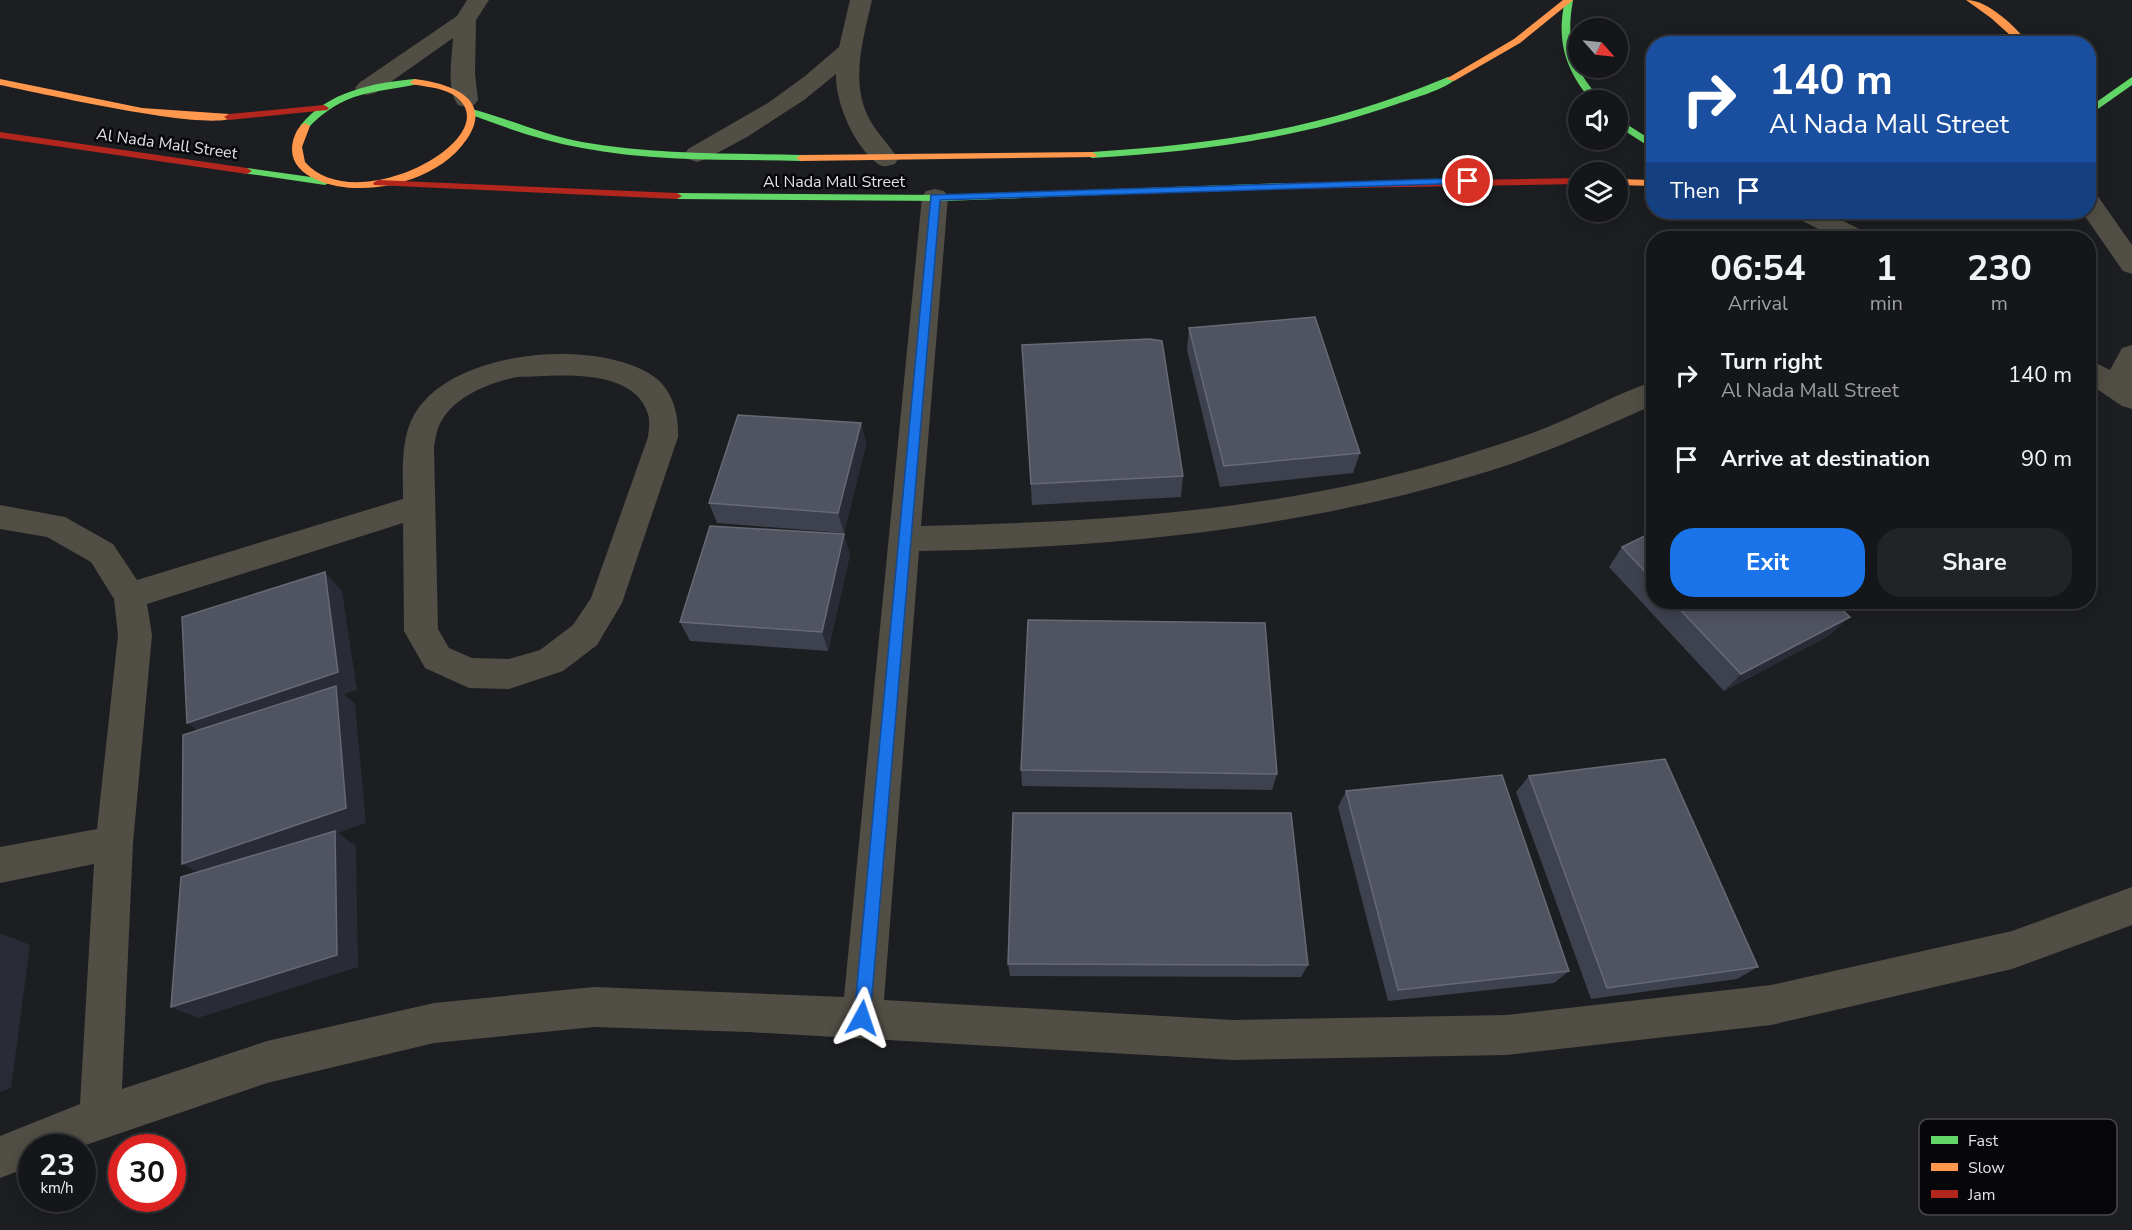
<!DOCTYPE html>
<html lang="en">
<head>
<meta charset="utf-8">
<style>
  :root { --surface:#151619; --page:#222326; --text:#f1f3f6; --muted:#9d9fa2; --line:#343538; --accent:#1a73e8 }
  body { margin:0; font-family:"Nunito Sans",sans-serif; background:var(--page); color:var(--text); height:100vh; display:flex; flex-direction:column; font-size:22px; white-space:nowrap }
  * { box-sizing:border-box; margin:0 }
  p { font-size:20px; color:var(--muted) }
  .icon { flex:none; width:33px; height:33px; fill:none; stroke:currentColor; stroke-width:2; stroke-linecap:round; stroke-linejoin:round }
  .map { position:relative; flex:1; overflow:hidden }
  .side { position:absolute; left:1646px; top:231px; width:450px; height:378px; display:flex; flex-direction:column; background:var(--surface); border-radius:24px; box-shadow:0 3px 15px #0003,0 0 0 2px var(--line) }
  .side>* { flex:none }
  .banner { position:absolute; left:1646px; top:36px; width:450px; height:183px; border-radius:24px; box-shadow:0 3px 15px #0003,0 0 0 2px var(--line); background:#1a4fa0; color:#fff; overflow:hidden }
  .needle { width:39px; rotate:117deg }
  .tools { position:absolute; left:1568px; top:18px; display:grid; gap:12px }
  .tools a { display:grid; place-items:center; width:60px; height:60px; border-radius:50%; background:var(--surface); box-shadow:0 3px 15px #0003,0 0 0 2px var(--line); font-size:30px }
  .speed { position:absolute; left:18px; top:1134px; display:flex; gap:12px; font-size:30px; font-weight:700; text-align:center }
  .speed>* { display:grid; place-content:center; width:78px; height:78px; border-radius:50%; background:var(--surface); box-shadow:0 3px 15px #0003,0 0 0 2px var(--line); line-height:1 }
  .speed small { font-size:15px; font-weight:400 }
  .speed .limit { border:9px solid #d22; background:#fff; color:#111 }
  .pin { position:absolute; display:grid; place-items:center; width:51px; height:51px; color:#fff; margin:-26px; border:3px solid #fff; border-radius:50%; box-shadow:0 2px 6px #0007 }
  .me { position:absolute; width:66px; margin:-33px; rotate:5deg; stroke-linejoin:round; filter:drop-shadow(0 0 4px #0008) }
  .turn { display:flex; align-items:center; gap:21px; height:126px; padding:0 24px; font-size:27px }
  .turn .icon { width:78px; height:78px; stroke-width:2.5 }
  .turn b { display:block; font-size:42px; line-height:51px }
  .then { display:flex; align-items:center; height:57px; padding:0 24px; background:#0003; gap:12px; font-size:22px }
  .eta { display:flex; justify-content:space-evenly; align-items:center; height:102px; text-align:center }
  .eta b { font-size:36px; font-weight:700; line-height:42px }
  .button { display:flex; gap:12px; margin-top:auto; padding:12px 24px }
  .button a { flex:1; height:69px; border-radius:24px; background:var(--accent); color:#fff; font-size:24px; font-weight:700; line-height:69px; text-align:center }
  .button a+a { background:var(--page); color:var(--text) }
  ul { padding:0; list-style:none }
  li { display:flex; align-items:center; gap:18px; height:84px; padding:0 24px }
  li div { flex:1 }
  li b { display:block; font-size:22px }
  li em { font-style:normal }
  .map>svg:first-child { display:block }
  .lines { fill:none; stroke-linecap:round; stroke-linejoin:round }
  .street { fill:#514e45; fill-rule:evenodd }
  .fast { fill:#63d668; fill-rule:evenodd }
  .slow { fill:#ff974d; fill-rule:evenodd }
  .jam { fill:#b3261e; fill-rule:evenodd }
  .wall { fill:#3e424f }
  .shaded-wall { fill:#292c36 }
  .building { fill:#505360; stroke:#676a75; stroke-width:1.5 }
  .route { fill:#1a73e8; stroke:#114b97; stroke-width:1.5 }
  .labels { text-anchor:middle; stroke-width:5; stroke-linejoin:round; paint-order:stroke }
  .far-street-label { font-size:16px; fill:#e2e3e6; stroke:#070709 }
  .key { fill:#070709; stroke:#49494b; stroke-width:1.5 }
  .key-label { font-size:16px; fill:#e2e3e6 }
</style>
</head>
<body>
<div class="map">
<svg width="2132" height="1230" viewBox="0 0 2132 1230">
  <rect width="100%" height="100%" fill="#1c1e21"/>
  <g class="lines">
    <!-- street -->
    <g class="street">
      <path d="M467,0H489L476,20L475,73L478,100L474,105L466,107L458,105C446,89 452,58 453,38L375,93L367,95L359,93L355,88L359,83L457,16Z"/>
      <path d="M850,0H872C863,40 849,84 871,122C879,135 890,146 898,159L895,164C888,166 882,168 877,163C854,146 835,102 836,74L804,100L747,137L706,159L697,162L688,159L685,154L688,149L768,103L805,76L839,47Z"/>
      <path d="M935,189L944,191L948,197L921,526C1106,522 1295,510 1472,453C1500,444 1530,435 1557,423C1589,410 1620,392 1653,382V405C1595,431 1537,457 1476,475C1294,530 1108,548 919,551L884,1000L1233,1020L1507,1015L1771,985L2012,931L2132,887V925L2012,969L1771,1025L1507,1055L1233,1060L748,1032L594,1027L434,1043L267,1083L77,1148H32V1166L0,1178V1136L80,1104L94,864L0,883V847L97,829L118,635L114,599L91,562L47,537L0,529V505L65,517L113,544L137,580L403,499C403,475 401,449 409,426C436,350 590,337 650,374C672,387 679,413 678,437L622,603L597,645L563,671L509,689L469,688L425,668L404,631L403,523L147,604L152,635L133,843L122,1089L267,1041L434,1003L594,987L844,997L922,197L926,191ZM517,377C556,376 633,366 648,414C650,421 649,429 648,437L591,598L573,625L540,650L509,659L472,658L449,648L438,629L434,447C435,441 436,434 438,428C450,398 488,383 517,377Z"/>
      <path d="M2088,193L2097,195L2132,245V274L2123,271L2082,212H2088Z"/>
      <path d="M1793,212H1826L1865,232L1869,238H1836L1797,218Z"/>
      <path d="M2132,345V409L2122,406L2088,383V359L2110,370L2122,348Z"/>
    </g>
    <!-- fast -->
    <g class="fast">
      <path d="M1565,0H1573C1568,28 1569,53 1584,78C1589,86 1596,93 1600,100H1591C1565,70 1556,39 1565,0Z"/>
      <path d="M1448,77L1456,79C1443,90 1414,98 1397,104C1298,139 1196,152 1092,158L1087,155L1092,152C1221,144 1327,128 1448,77Z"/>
      <path d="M2132,77V85L2088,116V108Z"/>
      <path d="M415,79L420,82L418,84C371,94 345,90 308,128H302L300,126C328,91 373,83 415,79Z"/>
      <path d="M472,109C509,119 544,135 582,142C654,155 728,153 801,155L806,158L801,161C728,159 654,162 582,148C543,141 506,128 469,114V110Z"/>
      <path d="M1617,118L1653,141V149L1617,126Z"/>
      <path d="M247,168L325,179L330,182L325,185L243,173L242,171Z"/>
      <path d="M1284,183L1289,186L1288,188L945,201L677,199L672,196L677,193L945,195Z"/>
    </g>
    <!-- slow -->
    <g class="slow">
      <path d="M1563,0H1573L1520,43L1454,81L1446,79L1514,39Z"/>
      <path d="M1966,0C1989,0 2015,27 2030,44H2020L1991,18Z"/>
      <path d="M0,79L142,108L229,114L234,117C212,133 35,92 0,85Z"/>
      <path d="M415,79C447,83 495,97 467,139C454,158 434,171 412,179C397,184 379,188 362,188C336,189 284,178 293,141C295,134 298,126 305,123L310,126L302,147L305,162C357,222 516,133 452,94C439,87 425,87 412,84L410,82Z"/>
      <path d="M1092,152L1097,155L1096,157L801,161L796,158L801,155Z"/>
      <path d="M1617,179L1653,180V186L1617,185Z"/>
      <path d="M1861,212H1936L1931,215H1866Z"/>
    </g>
    <!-- jam -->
    <g class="jam">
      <path d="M324,105L329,108L327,110L229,120L224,117L229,114Z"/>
      <path d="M0,132L247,168L252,171L247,174L0,138Z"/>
      <path d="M1578,178V184L1284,189L1279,186L1284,183Z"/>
      <path d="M378,180L677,193L682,196L677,199L374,185L373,183Z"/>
    </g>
  </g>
  <!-- wall -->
  <g class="wall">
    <path d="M1189,328L1360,453L1353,473L1220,487L1187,350Z"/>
    <path d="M1022,345L1183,476L1181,497L1032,505Z"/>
    <path d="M861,423L866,444L844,533L717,523L709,503Z"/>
    <path d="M1653,532V602H1834L1830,635L1724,691L1609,567L1622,547Z"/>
    <path d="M850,554L828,651L690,641L680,622Z"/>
    <path d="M1021,770L1277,774L1272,790L1022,786Z"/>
    <path d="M1529,776L1758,967L1737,979L1591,999L1516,792Z"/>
    <path d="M1346,791L1569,971L1554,983L1388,1001L1338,807Z"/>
    <path d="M1008,964L1308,965L1301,977L1010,976Z"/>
  </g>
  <!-- shaded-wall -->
  <g class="shaded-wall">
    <path d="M861,423L866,444L844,533L838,513Z"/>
    <path d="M844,534L850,554L828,651L822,632Z"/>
    <path d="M325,572L342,591L357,690L344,694L355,704L366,823L338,833L356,846L358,967L198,1018L171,1007L207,878L182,864L210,740L187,723Z"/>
    <path d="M1850,617L1830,635L1724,691L1741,674Z"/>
    <path d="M0,933L30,945L11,1088L0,1092Z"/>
  </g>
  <!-- building -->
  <g class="building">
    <path d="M1315,317L1360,453L1224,466L1189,328Z"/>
    <path d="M1150,339L1162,341L1183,476L1031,484L1022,345Z"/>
    <path d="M738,415L861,423L838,513L709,503Z"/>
    <path d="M710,526L844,534L822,632L680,622Z"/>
    <path d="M1653,532V580L1622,547Z"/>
    <path d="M325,572L338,672L187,723L182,617Z"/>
    <path d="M1673,602H1834L1850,617L1741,674Z"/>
    <path d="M1028,620L1265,623L1277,774L1021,770Z"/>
    <path d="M336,686L346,808L182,864L183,735Z"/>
    <path d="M1665,759L1758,967L1607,988L1529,776Z"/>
    <path d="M1502,775L1569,971L1398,990L1346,791Z"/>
    <path d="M1013,813H1291L1308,965L1008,964Z"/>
    <path d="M335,831L337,955L171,1007L181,877Z"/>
  </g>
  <!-- route -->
  <path class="route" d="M1468,178L1472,179V183L940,200L870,1018L868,1024L862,1027L856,1024L854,1018L931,195Z"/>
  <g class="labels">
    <!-- far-street labels -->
    <g class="far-street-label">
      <text transform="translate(167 143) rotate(8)" y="6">Al Nada Mall Street</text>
      <text x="834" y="187">Al Nada Mall Street</text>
    </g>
  </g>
  <!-- legend -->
  <rect x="1919" y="1119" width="198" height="96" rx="9" class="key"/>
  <rect x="1931" y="1136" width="27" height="8" fill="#63d668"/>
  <rect x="1931" y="1163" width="27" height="8" fill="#ff974d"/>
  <rect x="1931" y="1190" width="27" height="8" fill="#b3261e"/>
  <g class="key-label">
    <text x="1968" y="1146">Fast</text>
    <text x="1968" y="1173">Slow</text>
    <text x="1968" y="1200">Jam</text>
  </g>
</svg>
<div class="tools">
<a><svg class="needle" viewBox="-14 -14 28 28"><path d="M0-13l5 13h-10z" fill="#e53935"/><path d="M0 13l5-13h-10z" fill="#9d9fa2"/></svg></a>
<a><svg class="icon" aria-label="sound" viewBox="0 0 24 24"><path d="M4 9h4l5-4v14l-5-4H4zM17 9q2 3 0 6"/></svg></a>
<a><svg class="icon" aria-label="layers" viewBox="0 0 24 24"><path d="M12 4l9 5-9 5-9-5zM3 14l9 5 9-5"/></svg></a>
</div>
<div class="speed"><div>23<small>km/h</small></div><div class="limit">30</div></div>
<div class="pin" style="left:1468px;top:181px;background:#d93025"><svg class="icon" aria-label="arrive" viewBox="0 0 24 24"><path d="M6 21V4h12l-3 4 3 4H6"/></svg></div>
<svg class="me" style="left:862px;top:1018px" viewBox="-20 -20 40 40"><path d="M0-17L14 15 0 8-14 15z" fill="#1a73e8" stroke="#fff" stroke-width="4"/></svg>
<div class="banner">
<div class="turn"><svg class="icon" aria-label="right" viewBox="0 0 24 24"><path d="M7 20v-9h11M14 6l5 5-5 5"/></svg><div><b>140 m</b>Al Nada Mall Street</div></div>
<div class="then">Then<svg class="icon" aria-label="arrive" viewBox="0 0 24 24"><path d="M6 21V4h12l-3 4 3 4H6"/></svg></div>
</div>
<section class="side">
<div class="eta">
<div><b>06:54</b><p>Arrival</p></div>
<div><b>1</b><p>min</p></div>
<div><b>230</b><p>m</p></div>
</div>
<ul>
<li><svg class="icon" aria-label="right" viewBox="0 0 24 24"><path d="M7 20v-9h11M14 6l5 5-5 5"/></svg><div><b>Turn right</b><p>Al Nada Mall Street</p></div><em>140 m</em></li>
<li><svg class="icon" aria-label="arrive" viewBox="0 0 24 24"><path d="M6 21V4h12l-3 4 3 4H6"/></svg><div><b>Arrive at destination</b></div><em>90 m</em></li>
</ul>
<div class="button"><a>Exit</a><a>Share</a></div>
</section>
</div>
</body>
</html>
